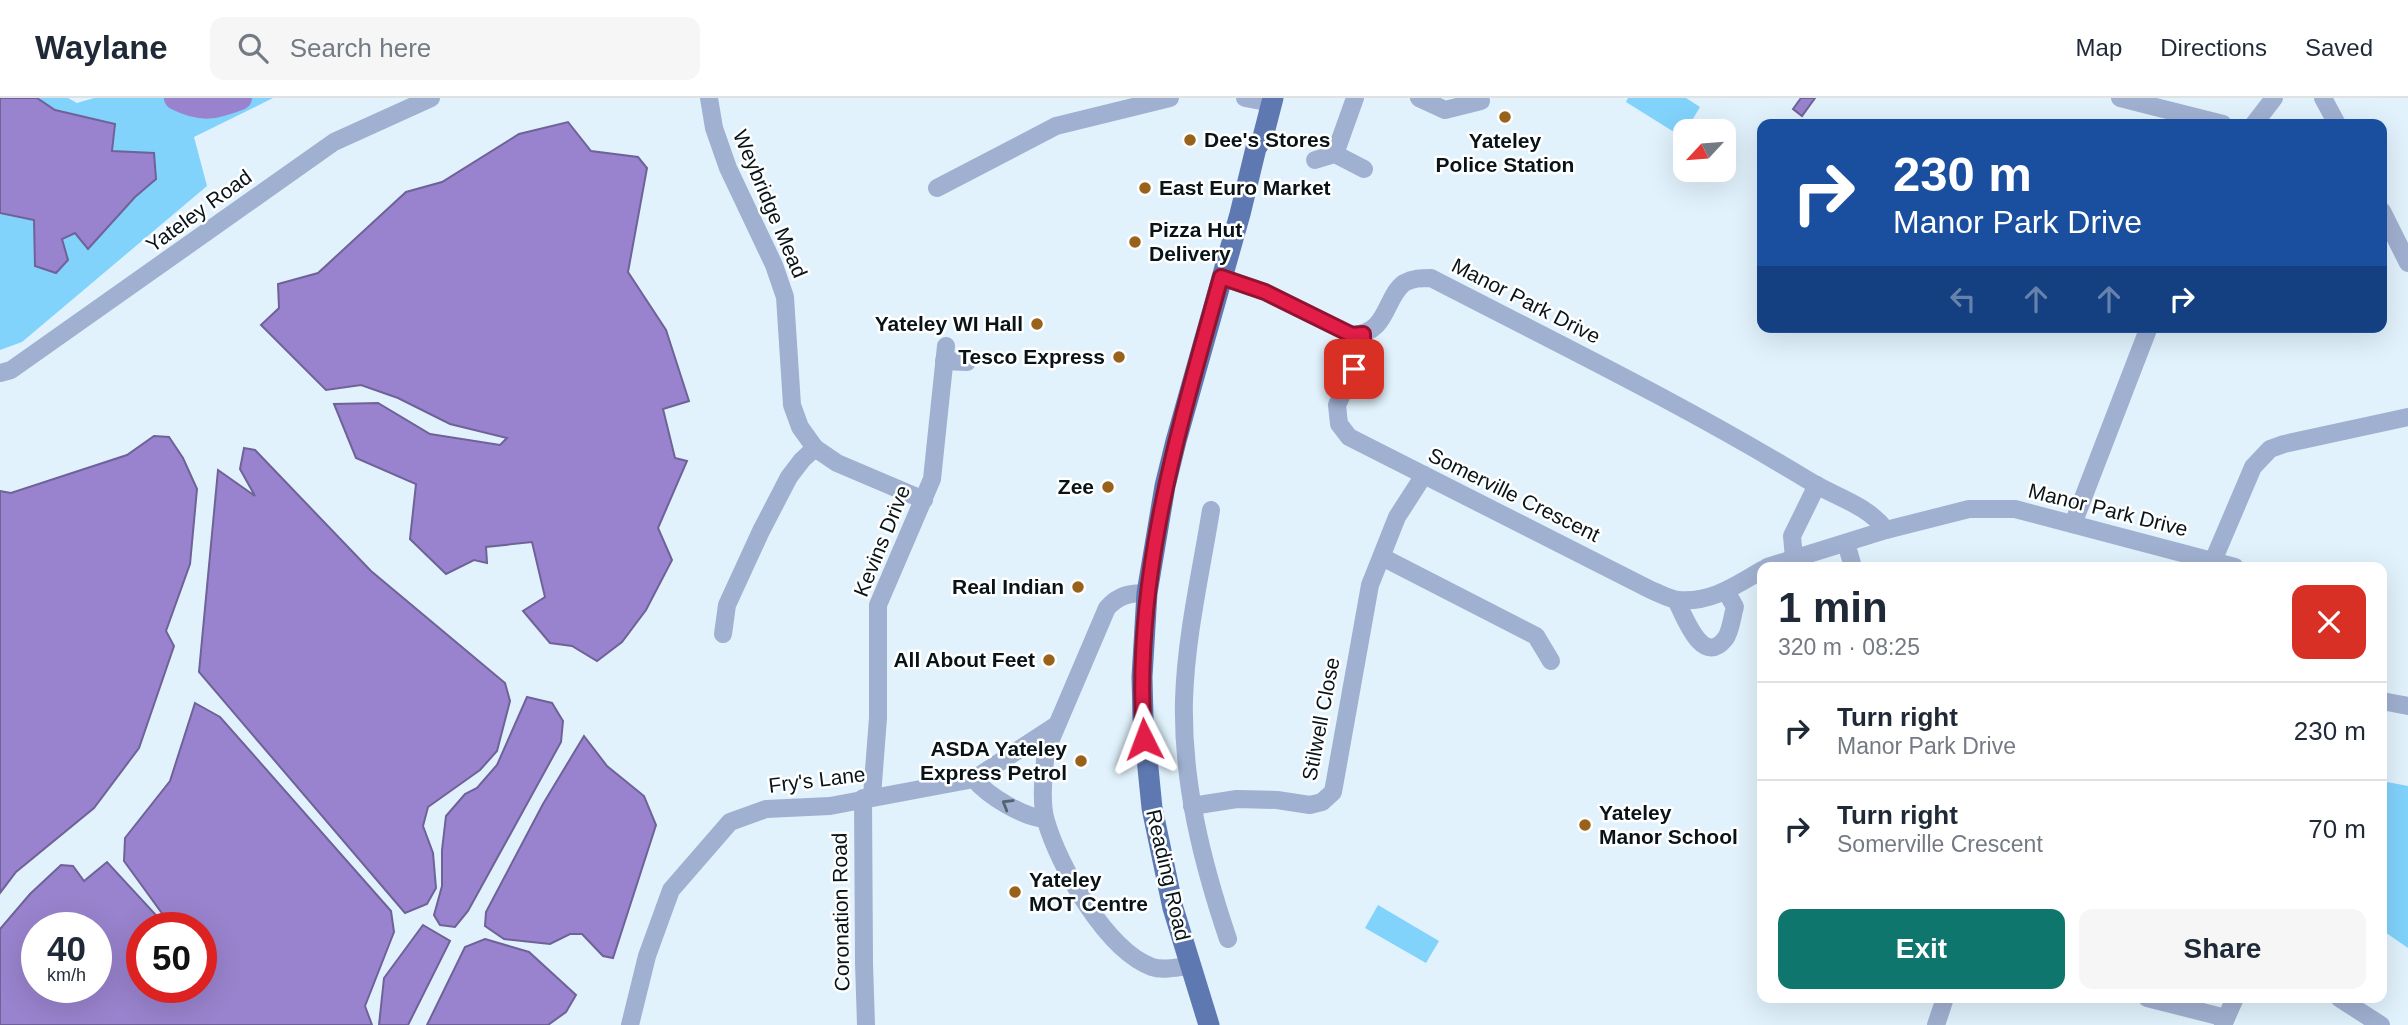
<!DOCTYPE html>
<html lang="en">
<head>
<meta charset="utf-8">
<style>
  :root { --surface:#fff; --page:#f6f6f7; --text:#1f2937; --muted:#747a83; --line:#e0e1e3; --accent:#0f766e }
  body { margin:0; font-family:Helvetica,sans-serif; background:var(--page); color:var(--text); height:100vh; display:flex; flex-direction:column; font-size:26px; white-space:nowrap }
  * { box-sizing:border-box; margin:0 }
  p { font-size:23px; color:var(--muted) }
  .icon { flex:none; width:38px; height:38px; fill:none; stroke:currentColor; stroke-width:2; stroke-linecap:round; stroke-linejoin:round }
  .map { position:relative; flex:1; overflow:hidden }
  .details { position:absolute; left:1757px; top:464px; width:630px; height:441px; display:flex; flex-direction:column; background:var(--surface); border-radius:14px; box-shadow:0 7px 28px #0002 }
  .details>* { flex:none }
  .top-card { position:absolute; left:1757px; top:21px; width:630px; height:214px; border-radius:14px; box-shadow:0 7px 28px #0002; background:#1a4fa0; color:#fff; overflow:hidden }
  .needle { width:46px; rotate:244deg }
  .buttons { position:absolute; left:1673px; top:21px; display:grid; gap:14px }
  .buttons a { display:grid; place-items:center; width:63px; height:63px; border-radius:14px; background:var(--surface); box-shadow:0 7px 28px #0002; font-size:35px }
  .speed { position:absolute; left:21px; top:814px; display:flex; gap:14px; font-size:35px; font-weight:700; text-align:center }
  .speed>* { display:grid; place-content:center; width:91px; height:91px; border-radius:50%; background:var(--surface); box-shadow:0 7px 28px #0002; line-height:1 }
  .speed small { font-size:18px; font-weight:400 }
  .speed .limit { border:10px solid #d22; background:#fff; color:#111 }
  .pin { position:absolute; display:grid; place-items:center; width:60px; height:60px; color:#fff; margin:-30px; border-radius:14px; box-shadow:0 4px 10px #0006 }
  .me { position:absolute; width:77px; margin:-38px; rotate:357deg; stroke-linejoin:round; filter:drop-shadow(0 0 5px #0008) }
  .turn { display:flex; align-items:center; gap:24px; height:147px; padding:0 21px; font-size:32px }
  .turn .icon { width:91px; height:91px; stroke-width:2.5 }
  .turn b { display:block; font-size:49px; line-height:60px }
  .lanes { display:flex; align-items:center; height:66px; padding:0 21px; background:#0003; justify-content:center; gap:35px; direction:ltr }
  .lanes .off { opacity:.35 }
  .round { display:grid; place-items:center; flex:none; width:74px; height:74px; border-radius:14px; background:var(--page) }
  .head { display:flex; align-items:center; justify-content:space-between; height:119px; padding:0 21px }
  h1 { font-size:42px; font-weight:800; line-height:52px }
  .button { display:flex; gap:14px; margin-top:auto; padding:14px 21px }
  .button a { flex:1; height:80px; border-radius:14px; background:var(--accent); color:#fff; font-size:28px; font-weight:800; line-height:80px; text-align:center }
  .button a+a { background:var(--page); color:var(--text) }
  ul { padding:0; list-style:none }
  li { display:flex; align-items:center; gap:21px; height:98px; padding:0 21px; border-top:2px solid var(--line) }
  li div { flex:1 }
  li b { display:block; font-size:26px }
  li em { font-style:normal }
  header { display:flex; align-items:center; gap:42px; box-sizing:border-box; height:98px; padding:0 35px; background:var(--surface); border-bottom:2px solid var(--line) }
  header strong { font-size:33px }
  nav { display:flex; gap:38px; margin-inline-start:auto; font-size:24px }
  .search { width:490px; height:63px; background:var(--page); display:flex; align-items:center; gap:18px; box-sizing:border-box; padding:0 24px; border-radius:14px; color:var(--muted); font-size:26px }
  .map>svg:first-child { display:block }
  .green { fill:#81d3fc }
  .water { fill:#9983ce; stroke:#6e6298; stroke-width:2; fill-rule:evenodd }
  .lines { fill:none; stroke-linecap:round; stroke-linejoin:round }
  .river { stroke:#9983ce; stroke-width:24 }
  .minor { stroke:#a0b0d0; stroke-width:18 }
  .major { stroke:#5e79b2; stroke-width:21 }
  .oneway { stroke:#546274 }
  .route-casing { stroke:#92132f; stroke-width:18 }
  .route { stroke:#e11d48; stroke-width:12 }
  .poi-dot { fill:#99621b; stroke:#fff; stroke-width:2.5 }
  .labels { text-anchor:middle; stroke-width:5; stroke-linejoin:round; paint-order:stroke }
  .poi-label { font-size:21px; font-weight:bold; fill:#091419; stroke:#fff; text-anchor:end }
  .street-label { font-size:21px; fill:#091419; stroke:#fff }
</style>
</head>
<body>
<header>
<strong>Waylane</strong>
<div class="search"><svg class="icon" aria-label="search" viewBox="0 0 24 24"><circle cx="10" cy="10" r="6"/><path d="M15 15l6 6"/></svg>Search here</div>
<nav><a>Map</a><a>Directions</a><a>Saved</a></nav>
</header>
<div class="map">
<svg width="2408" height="927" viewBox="0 0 2408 927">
  <rect width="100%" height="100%" fill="#e1f2fc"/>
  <!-- green -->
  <g class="green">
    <path d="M37,0H68L77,5L94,0H273L194,39L207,88L22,244L0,252V115L35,122V168L61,141L75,135L89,150L135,99L156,81L111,53L115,26L55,12Z"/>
    <path d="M1628,0H1686L1700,9L1682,39L1626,4Z"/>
    <path d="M2382,683L2408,688V850L2382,832Z"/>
    <path d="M1378,807L1439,843L1426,865L1365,830Z"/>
  </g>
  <!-- water -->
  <g class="water">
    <path d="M0,0H37L55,12L115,26L112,53L154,55L156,81L135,99L88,151L75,135L62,141L68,162L56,175L35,168L34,122L0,115Z"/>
    <path d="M1801,0H1815L1802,18L1793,11Z"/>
    <path d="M568,24L591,53L638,59L647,70L628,174L666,232L689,303L663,311L675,360L687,363L658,430L672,462L646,512L622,544L597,563L572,548L550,545L523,513L545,499L532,444L486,449L487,465L474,462L446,476L410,441L416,386L356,360L334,306L378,305L430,336L500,347L507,340L450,326L398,300L361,287L326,292L261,227L279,210L278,186L318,175L406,94L442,84L519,36Z"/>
    <path d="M154,338L169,339L183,360L197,391L190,466L166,533L174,548L139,650L94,710L16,774L0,795V393L11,395L127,357Z"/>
    <path d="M244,350L255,352L371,473L505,585L510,603L497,653L480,672L428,709L423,728L433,755L436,790L427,806L405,815L199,574L218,372L255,398L240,371Z"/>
    <path d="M527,599L552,605L563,623L561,644L468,813L455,829L440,827L434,817L442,788V752L446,718L465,696L477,690L497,667Z"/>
    <path d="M195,605L220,619L391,813L394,834L365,908L372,927H0V831L30,796L61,767L73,768L84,783L107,764L167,829L142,830V889H201V830L172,829L124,763L125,740L170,683ZM37,830H96V889H37Z"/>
    <path d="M584,638L607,668L644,698L656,727L613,860L603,858L582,836H570L550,846L504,841L485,828L486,814L543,706Z"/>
    <path d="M423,827L450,843L408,927H379L384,880Z"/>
    <path d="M485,841L529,854L576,897L566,914L548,927H427L465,849Z"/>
  </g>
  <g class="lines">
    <!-- river -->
    <path class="river" d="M176,0C202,13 214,10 240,0"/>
    <!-- minor -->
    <g class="minor">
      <path d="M709,0L714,30L728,70L774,167L785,199L792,307L800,329L815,350L802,362L789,379L761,433L727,507L723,536"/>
      <path d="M1245,0L1272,5"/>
      <path d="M1355,0L1335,56L1364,71"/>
      <path d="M1419,0L1445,12L1481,3"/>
      <path d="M2120,0L2223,26"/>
      <path d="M2323,0L2337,26"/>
      <path d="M2254,26L2274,0"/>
      <path d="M1315,62L1335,56"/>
      <path d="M937,90L1056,28L1170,0"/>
      <path d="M2382,113L2408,165"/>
      <path d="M1221,179L1265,194L1352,237C1389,235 1384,200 1404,185C1413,180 1421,180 1431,180C1559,246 1688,309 1811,384C1838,400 1867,407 1886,432L1969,411H2015L2235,469"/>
      <path d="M1363,236V253L1337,307L1339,326L1349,339L1651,492C1659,495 1669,501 1678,502C1710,505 1735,488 1762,472"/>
      <path d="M944,263L967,264"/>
      <path d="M0,275L11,272L334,44L431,0"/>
      <path d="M815,350L837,365L924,402"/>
      <path d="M1211,412C1201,474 1186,538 1184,602C1182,684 1202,764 1228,841"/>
      <path d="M2073,426L2149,229"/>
      <path d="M1846,445L1853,469"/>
      <path d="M1382,459L1536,538L1551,563"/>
      <path d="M1794,460L1792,438L1817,387"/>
      <path d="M2213,463L2253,369L2270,351L2284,346L2408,319"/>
      <path d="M1767,469L1886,432"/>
      <path d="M1147,495C1129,495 1119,497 1107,510L1046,653C1044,673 1040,704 1046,723C1059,768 1106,852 1152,869C1163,873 1178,869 1190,868"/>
      <path d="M1676,502C1684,517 1702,570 1725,541C1731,534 1732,518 1735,509L1726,493"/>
      <path d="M2382,603L2408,608"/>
      <path d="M974,681C988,698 1023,719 1045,721"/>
      <path d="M872,698L878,620V507L932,381L946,248"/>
      <path d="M863,700L864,865L866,927"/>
      <path d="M1192,708L1237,701L1277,702L1310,707L1322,704L1333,694L1370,487L1397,419L1424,377"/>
      <path d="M2147,900L2226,920"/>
      <path d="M2339,900L2381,927"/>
      <path d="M630,927L647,858L671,792L730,724L766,711L830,708L974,681L1055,628"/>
      <path d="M1936,927L1945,900"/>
      <path d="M2223,927L2235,900"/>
    </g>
    <!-- major -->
    <path class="major" d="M1209,927L1173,810L1152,710L1143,620L1142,579L1147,495L1165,388L1176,343L1240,116L1256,50L1263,39L1273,0"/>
  </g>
  <!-- one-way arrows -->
  <defs><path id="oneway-chevron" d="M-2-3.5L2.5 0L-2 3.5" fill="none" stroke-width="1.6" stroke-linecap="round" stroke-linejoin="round" transform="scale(1.75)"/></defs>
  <use class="oneway" href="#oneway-chevron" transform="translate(1007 706) rotate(-149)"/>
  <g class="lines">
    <!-- route casing -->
    <g class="route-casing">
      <path id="route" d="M1144,641C1132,482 1179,330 1221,179L1265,194L1352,237L1363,236V253L1354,271"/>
    </g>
    <!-- route -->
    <use href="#route" class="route"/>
  </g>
  <!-- markers -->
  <g class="poi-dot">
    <circle cx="1505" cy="19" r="7"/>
    <circle cx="1190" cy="42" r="7"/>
    <circle cx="1145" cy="90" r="7"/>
    <circle cx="1135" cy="144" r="7"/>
    <circle cx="1037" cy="226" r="7"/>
    <circle cx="1119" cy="259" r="7"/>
    <circle cx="1108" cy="389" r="7"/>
    <circle cx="1078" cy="489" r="7"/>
    <circle cx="1049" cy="562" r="7"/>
    <circle cx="1081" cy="663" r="7"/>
    <circle cx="1585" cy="727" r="7"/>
    <circle cx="1015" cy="794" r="7"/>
  </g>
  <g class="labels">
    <!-- poi labels -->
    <g class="poi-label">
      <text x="1204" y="49" text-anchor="start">Dee's Stores</text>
      <text x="1505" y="50" text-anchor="middle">Yateley<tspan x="1505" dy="24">Police Station</tspan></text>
      <text x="1159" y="97" text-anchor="start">East Euro Market</text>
      <text x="1149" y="139" text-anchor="start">Pizza Hut<tspan x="1149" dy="24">Delivery</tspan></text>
      <text x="1023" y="233">Yateley WI Hall</text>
      <text x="1105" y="266">Tesco Express</text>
      <text x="1094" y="396">Zee</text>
      <text x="1064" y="496">Real Indian</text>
      <text x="1035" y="569">All About Feet</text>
      <text x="1067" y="658">ASDA Yateley<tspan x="1067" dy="24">Express Petrol</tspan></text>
      <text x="1599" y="722" text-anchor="start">Yateley<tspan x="1599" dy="24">Manor School</tspan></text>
      <text x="1029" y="789" text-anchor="start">Yateley<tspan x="1029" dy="24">MOT Centre</tspan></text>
    </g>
    <!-- street labels -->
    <g class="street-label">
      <text transform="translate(770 106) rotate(67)" y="7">Weybridge Mead</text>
      <text transform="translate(199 113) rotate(-36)" y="7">Yateley Road</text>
      <text transform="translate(1526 203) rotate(27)" y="7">Manor Park Drive</text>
      <text transform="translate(1514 397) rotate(26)" y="7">Somerville Crescent</text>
      <text transform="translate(2108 412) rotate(14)" y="7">Manor Park Drive</text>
      <text transform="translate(882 443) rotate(-68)" y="7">Kevins Drive</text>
      <text transform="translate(1321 621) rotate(-79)" y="7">Stilwell Close</text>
      <text transform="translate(817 682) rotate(-7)" y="7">Fry's Lane</text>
      <text transform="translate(1168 777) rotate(77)" y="7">Reading Road</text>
      <text transform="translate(841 814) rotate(-91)" y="7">Coronation Road</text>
    </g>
  </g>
</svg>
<div class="buttons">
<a><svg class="needle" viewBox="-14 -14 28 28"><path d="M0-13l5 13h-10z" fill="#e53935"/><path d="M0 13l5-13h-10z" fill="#747a83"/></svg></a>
</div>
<div class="speed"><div>40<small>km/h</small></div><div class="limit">50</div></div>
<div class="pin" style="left:1354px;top:271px;background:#d93025"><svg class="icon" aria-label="arrive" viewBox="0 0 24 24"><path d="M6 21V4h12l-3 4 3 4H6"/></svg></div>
<svg class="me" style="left:1144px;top:641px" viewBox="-20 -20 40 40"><path d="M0-17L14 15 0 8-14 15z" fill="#e11d48" stroke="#fff" stroke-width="4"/></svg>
<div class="top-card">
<div class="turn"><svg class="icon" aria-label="right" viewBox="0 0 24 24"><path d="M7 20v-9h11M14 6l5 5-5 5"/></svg><div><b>230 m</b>Manor Park Drive</div></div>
<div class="lanes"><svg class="icon off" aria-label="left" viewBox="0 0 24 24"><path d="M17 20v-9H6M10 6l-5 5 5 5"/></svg><svg class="icon off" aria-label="ahead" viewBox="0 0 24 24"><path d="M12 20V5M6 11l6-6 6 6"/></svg><svg class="icon off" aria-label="ahead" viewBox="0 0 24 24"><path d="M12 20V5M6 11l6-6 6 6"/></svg><svg class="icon" aria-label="right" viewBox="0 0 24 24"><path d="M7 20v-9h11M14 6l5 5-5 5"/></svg></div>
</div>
<section class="details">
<div class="head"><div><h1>1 min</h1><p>320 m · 08:25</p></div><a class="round" style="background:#d93025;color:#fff"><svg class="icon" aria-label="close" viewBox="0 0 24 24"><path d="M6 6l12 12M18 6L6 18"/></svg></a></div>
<ul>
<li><svg class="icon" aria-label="right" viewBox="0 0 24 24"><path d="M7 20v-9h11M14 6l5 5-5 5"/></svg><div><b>Turn right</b><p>Manor Park Drive</p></div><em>230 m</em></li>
<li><svg class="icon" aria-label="right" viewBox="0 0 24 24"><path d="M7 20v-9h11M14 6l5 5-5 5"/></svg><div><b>Turn right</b><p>Somerville Crescent</p></div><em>70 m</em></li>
</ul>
<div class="button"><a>Exit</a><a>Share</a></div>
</section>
</div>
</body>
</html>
